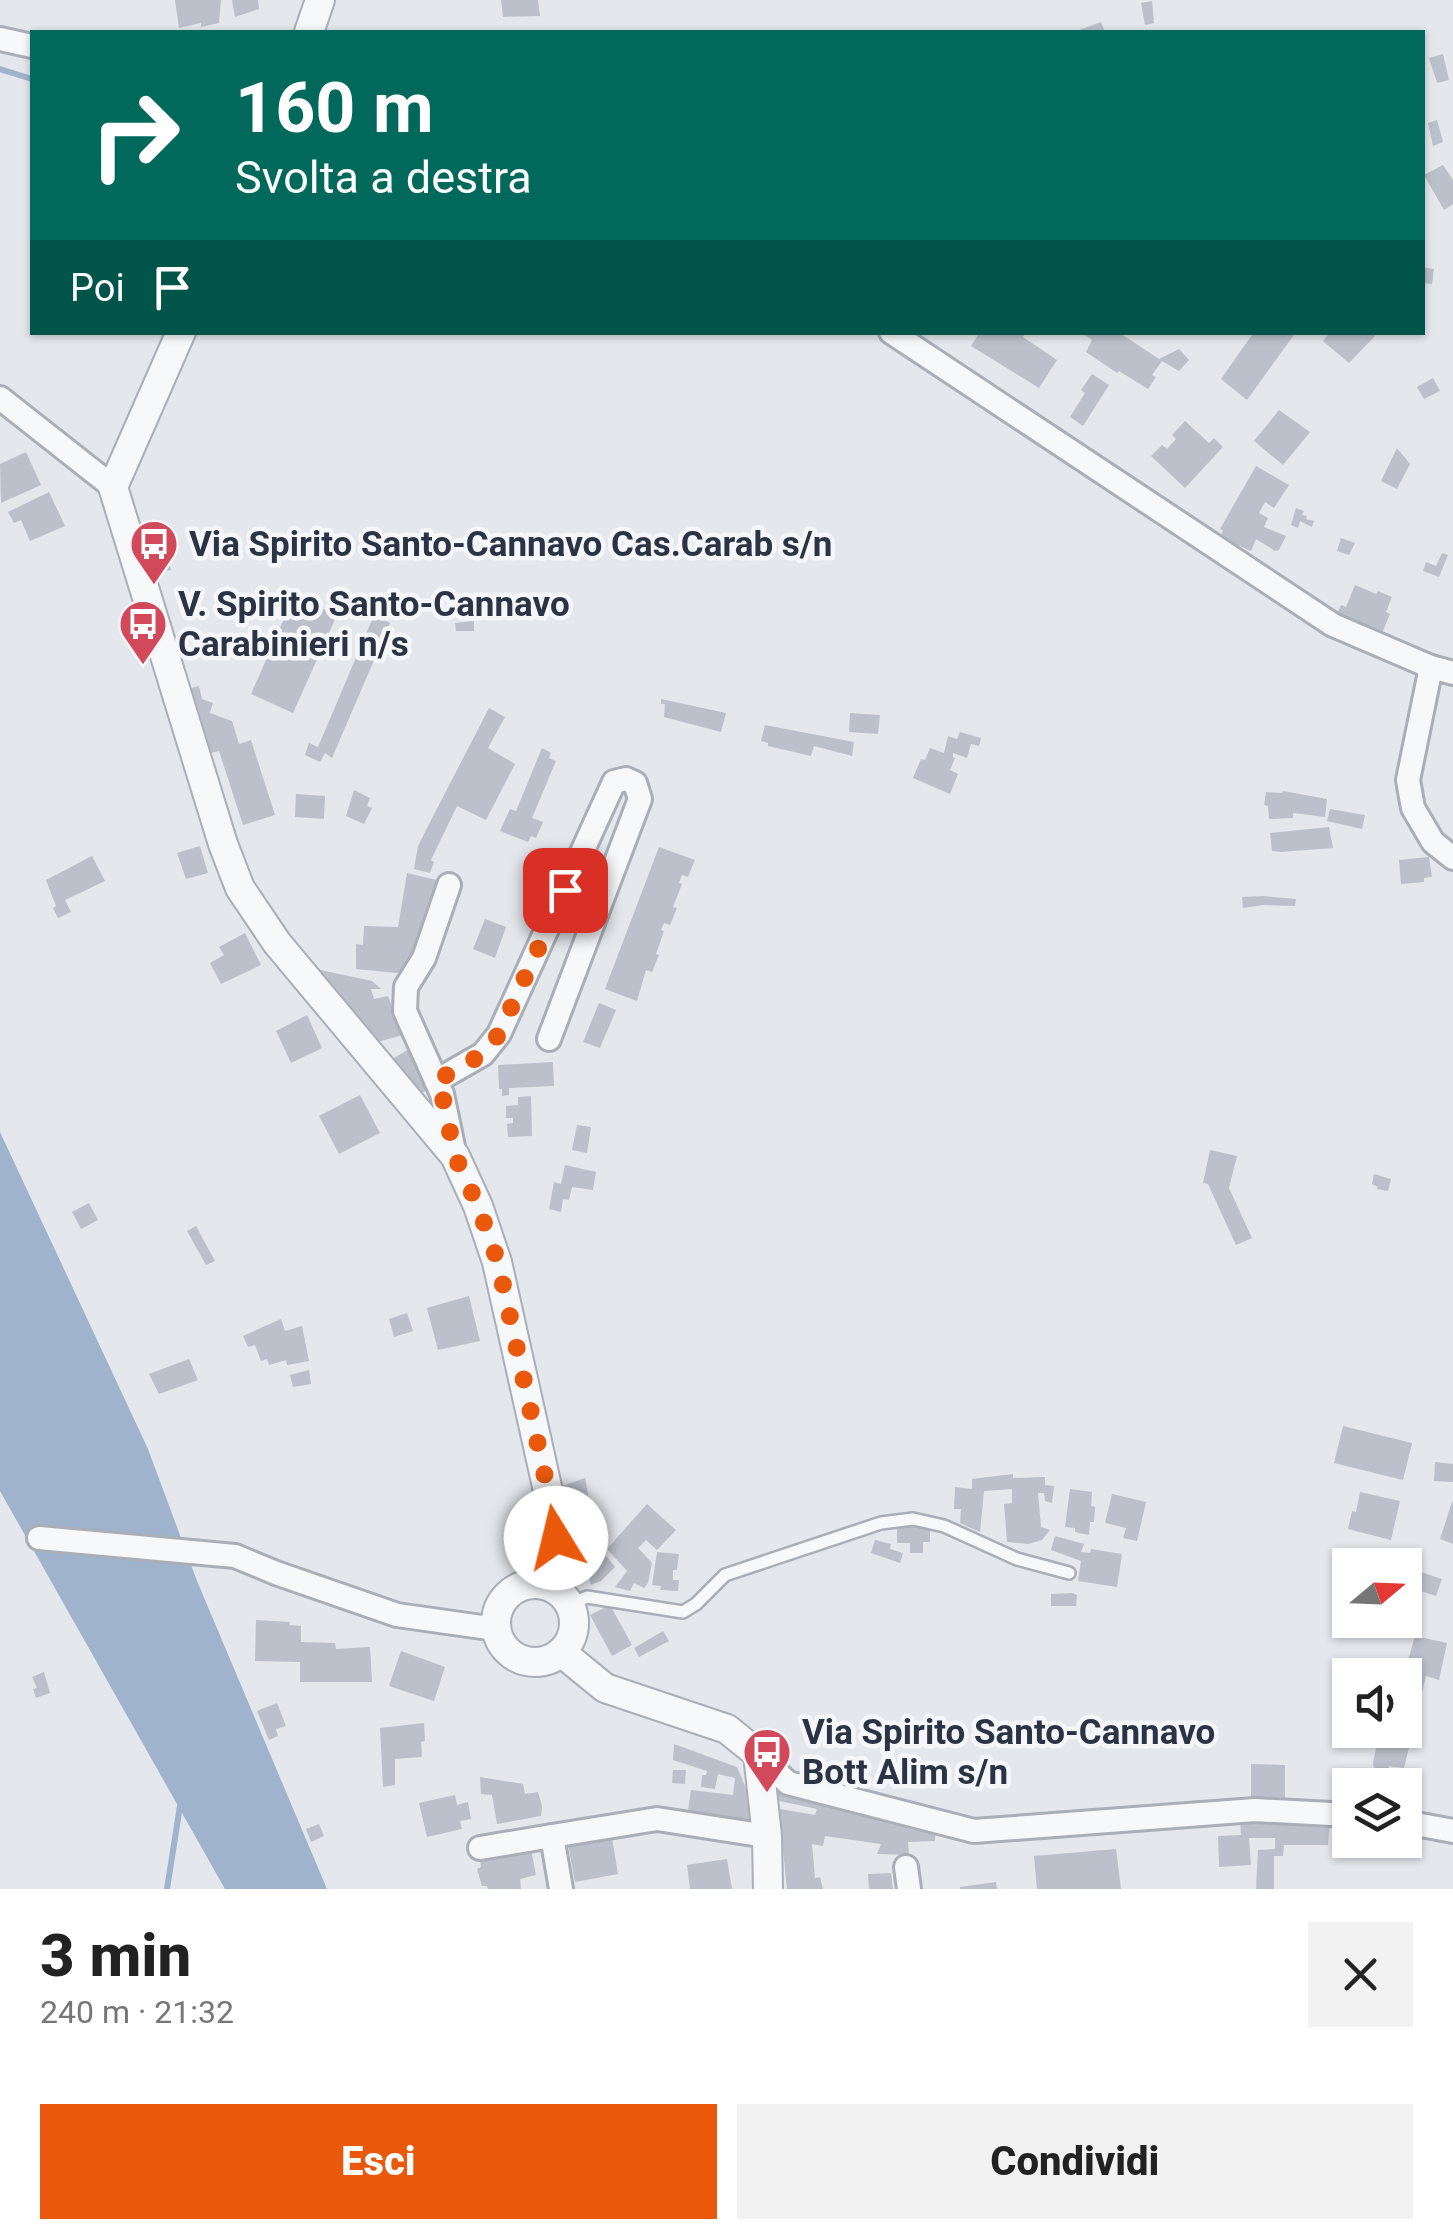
<!DOCTYPE html>
<html lang="it">
<head>
<meta charset="utf-8">
<style>
  :root { --surface:#fff; --page:#f2f2f2; --text:#222; --muted:#767676; --accent:#ea580c }
  body { margin:0; font-family:Roboto,sans-serif; background:var(--page); color:var(--text); height:100vh; display:flex; flex-direction:column; font-size:38px; white-space:nowrap }
  * { box-sizing:border-box; margin:0 }
  p { font-size:32px; color:var(--muted) }
  .icon { flex:none; width:55px; height:55px; fill:none; stroke:currentColor; stroke-width:2; stroke-linecap:round; stroke-linejoin:round }
  .map { position:relative; height:1889px; overflow:hidden }
  .drawer { display:flex; flex-direction:column; background:var(--surface); flex:1 }
  .drawer>* { flex:none }
  .banner { position:absolute; left:30px; top:30px; width:1395px; height:305px; border-radius:0px; box-shadow:0 2px 8px #0004; background:#00695c; color:#fff; overflow:hidden }
  .needle { width:65px; rotate:71deg }
  .tools { position:absolute; left:1332px; top:1548px; display:grid; gap:20px }
  .tools a { display:grid; place-items:center; width:90px; height:90px; border-radius:0px; background:var(--surface); box-shadow:0 2px 8px #0004; font-size:50px }
  .pin { position:absolute; display:grid; place-items:center; width:85px; height:85px; color:#fff; margin:-42px; border-radius:20px; box-shadow:0 5px 15px #0006 }
  .me { position:absolute; width:110px; margin:-55px; rotate:351deg; stroke-linejoin:round; filter:drop-shadow(0 0 8px #0008) }
  .turn { display:flex; align-items:center; gap:35px; height:210px; padding:0 40px; font-size:45px }
  .turn .icon { width:130px; height:130px; stroke-width:2.5 }
  .turn b { display:block; font-size:70px; line-height:85px }
  .then { display:flex; align-items:center; height:95px; padding:0 40px; background:#0003; gap:20px; font-size:38px }
  .round { display:grid; place-items:center; flex:none; width:105px; height:105px; border-radius:0px; background:var(--page) }
  .overview { display:flex; align-items:center; justify-content:space-between; height:170px; padding:0 40px }
  h1 { font-size:60px; font-weight:800; line-height:75px }
  .cta { display:flex; gap:20px; margin-top:auto; padding:20px 40px }
  .cta a { flex:1; height:115px; border-radius:0px; background:var(--accent); color:#fff; font-size:40px; font-weight:800; line-height:115px; text-align:center }
  .cta a+a { background:var(--page); color:var(--text) }
  .map>svg:first-child { display:block }
  .water { fill:#9fb4cc }
  .lines { fill:none; stroke-linecap:round; stroke-linejoin:round }
  .stream { stroke:#9fb4cc; stroke-width:6 }
  .building { fill:#bbc0ca }
  .service-casing { stroke:#a9aeb7; stroke-width:16 }
  .minor-casing { stroke:#a9aeb7; stroke-width:28 }
  .tertiary-casing { stroke:#a9aeb7; stroke-width:32 }
  .service { stroke:#f7f8fa; stroke-width:11 }
  .minor { stroke:#f7f8fa; stroke-width:22 }
  .tertiary { stroke:#f7f8fa; stroke-width:28 }
  .route { stroke:#ea580c; stroke-width:18; stroke-dasharray:0 32.4 }
  .labels { text-anchor:middle; stroke-width:9; stroke-linejoin:round; paint-order:stroke }
  .poi-label { font-size:35px; font-weight:bold; fill:#2b3445; stroke:#f4f6f9; text-anchor:start }
</style>
</head>
<body>
<div class="map">
<svg width="1453" height="1889" viewBox="0 0 1453 1889">
  <rect width="100%" height="100%" fill="#e4e7ec"/>
  <!-- water -->
  <path class="water" d="M0,1132L148,1449L197,1581L327,1889H225L0,1491Z"/>
  <g class="lines">
    <!-- stream -->
    <g class="stream">
      <path d="M0,69L32,79"/>
      <path d="M167,1889L180,1806"/>
    </g>
  </g>
  <!-- building -->
  <g class="building">
    <path d="M175,0H221L219,23L201,27V23L179,28Z"/>
    <path d="M232,0H258L259,9L235,17Z"/>
    <path d="M501,0H538L540,16L503,17Z"/>
    <path d="M1152,1L1154,23L1145,25L1141,3Z"/>
    <path d="M1101,22L1105,32H1074Z"/>
    <path d="M1443,54L1449,80L1437,83L1429,58Z"/>
    <path d="M1437,120L1443,142L1433,146L1428,123Z"/>
    <path d="M1443,165L1453,180V204L1444,210L1424,175Z"/>
    <path d="M1422,267L1434,269L1432,284L1422,283Z"/>
    <path d="M980,332H1026L1023,337L1057,360L1039,388L971,346Z"/>
    <path d="M1081,332H1118L1159,359L1179,349L1189,360L1179,371L1162,361L1152,375L1156,377L1148,389L1119,371L1117,373L1086,352L1092,340Z"/>
    <path d="M1254,332H1296L1247,400L1221,379Z"/>
    <path d="M1330,332H1372L1375,336L1349,363L1323,341Z"/>
    <path d="M1092,374L1109,385L1083,426L1070,417L1085,393L1081,390Z"/>
    <path d="M1433,378L1440,391L1424,399L1417,387Z"/>
    <path d="M1279,410L1310,432L1283,465L1254,441Z"/>
    <path d="M1185,421L1209,443L1214,438L1223,447L1185,488L1151,456L1162,445L1167,449L1176,439L1172,435Z"/>
    <path d="M1397,448L1410,464L1397,489L1381,481Z"/>
    <path d="M26,452L41,485L1,503L0,464Z"/>
    <path d="M1256,466L1289,485L1274,508L1265,502L1259,513L1268,518L1264,527L1286,536L1279,550L1275,551L1256,539L1251,551L1220,537L1223,531L1220,529Z"/>
    <path d="M49,492L65,526L30,541L21,520L14,523L8,512Z"/>
    <path d="M1296,508L1304,511L1302,515L1307,516L1306,519L1314,521L1312,527L1300,521L1298,528L1291,525Z"/>
    <path d="M162,536L171,570L156,572L147,539Z"/>
    <path d="M1341,538L1355,543L1349,555L1337,551Z"/>
    <path d="M1442,553L1448,555L1439,577L1423,571L1426,562L1436,566Z"/>
    <path d="M1355,585L1376,594L1378,591L1392,597L1386,612L1390,614L1382,633L1337,614L1341,605L1346,607Z"/>
    <path d="M294,596L337,615L293,713L251,694Z"/>
    <path d="M374,615L390,623L332,758L325,753L320,762L305,755L309,743L318,747Z"/>
    <path d="M474,621V631H456L455,623Z"/>
    <path d="M199,686L202,699L213,703L210,713L232,721L239,744L251,740L275,815L243,825L219,751L210,753L195,707L184,690Z"/>
    <path d="M661,699L726,713L721,732L664,717L665,704H661Z"/>
    <path d="M489,708L505,717L488,748L515,764L486,820L457,806L431,860L434,862L430,873L414,869L418,846L426,830Z"/>
    <path d="M850,713L880,715L878,734L849,732Z"/>
    <path d="M765,725L854,742L852,756L814,746L811,756L768,746V743L761,741Z"/>
    <path d="M960,732L981,738L979,746L971,744L967,758L953,753V757L955,758L950,770L958,774L950,794L913,778L921,759L925,760L930,748L944,753L948,736L957,739Z"/>
    <path d="M542,748L551,753L549,758L556,761L532,818L543,822L536,838L531,836L528,842L500,831L510,809L516,811Z"/>
    <path d="M354,790L370,798L367,806L372,808L364,824L346,816Z"/>
    <path d="M1283,791L1327,799L1325,817L1293,813V818L1269,819L1268,806L1264,805L1266,792L1282,793Z"/>
    <path d="M296,794L325,796L324,819L295,817Z"/>
    <path d="M1330,809L1365,815L1362,829L1327,821Z"/>
    <path d="M1329,827L1333,848L1281,852L1272,851L1270,833Z"/>
    <path d="M200,846L208,873L186,879L177,853Z"/>
    <path d="M659,847L695,860L688,877L682,875L679,883L682,884L673,907L677,908L670,925L664,923L661,930L664,931L656,954L659,955L652,972L646,970L637,1001L605,989Z"/>
    <path d="M92,856L105,881L65,900L71,912L58,918L53,908L56,906L46,880Z"/>
    <path d="M1429,857L1432,877L1424,878V882L1401,884L1399,860Z"/>
    <path d="M407,873L441,881L412,961L403,971L397,973L356,969V944L363,945L364,926L398,927Z"/>
    <path d="M1263,896L1296,899L1295,906L1263,905L1243,908L1242,897Z"/>
    <path d="M485,919L506,927L495,958L473,949Z"/>
    <path d="M245,933L261,965L221,984L210,963L224,955L219,947Z"/>
    <path d="M316,969L372,981L381,989H371L374,999L388,996L403,1035L370,1044Z"/>
    <path d="M599,1003L616,1010L600,1048L583,1042Z"/>
    <path d="M307,1015L322,1048L291,1063L276,1031Z"/>
    <path d="M411,1048L433,1086L421,1094L417,1088L412,1092L387,1062Z"/>
    <path d="M553,1062L554,1086L509,1088V1095L502,1096V1089H499L498,1065Z"/>
    <path d="M360,1095L380,1133L339,1154L319,1116Z"/>
    <path d="M531,1096L532,1136L508,1137L507,1124L513,1123V1118H506V1106L518,1105V1097Z"/>
    <path d="M577,1125L591,1127L587,1153L572,1150Z"/>
    <path d="M1210,1150L1237,1156L1229,1188L1252,1238L1236,1245L1208,1184L1203,1183Z"/>
    <path d="M565,1165L596,1172L593,1190L572,1187L569,1200L563,1199L561,1212L549,1209L554,1182L561,1184Z"/>
    <path d="M1374,1174L1391,1179L1388,1191L1377,1189L1378,1187L1372,1184Z"/>
    <path d="M89,1203L98,1220L81,1229L72,1212Z"/>
    <path d="M196,1226L215,1261L206,1265L187,1231Z"/>
    <path d="M469,1296L480,1341L438,1350L427,1308Z"/>
    <path d="M407,1313L413,1331L394,1337L389,1319Z"/>
    <path d="M281,1319L285,1331L302,1326L309,1361L287,1365L286,1360L269,1365L267,1359L261,1361L255,1345L248,1347L243,1336Z"/>
    <path d="M189,1359L198,1380L159,1394L149,1374Z"/>
    <path d="M309,1370L311,1384L293,1387L290,1375Z"/>
    <path d="M1343,1426L1412,1443L1403,1480L1334,1463Z"/>
    <path d="M1435,1462L1453,1464V1482L1434,1481Z"/>
    <path d="M1013,1474V1478L1045,1477V1485L1054,1486L1052,1503L1045,1501L1044,1493H1038L1041,1527L1050,1530L1042,1540L1028,1544L1007,1542L1004,1504L1012,1503V1489L984,1491L980,1532L960,1523L961,1509H954L955,1487L972,1489V1479Z"/>
    <path d="M585,1478L592,1515L603,1552L615,1567L601,1581L591,1585L589,1577L583,1578L580,1561L587,1560L579,1532L573,1535L562,1486Z"/>
    <path d="M1070,1489L1092,1492L1091,1506L1095,1507L1094,1522H1090L1089,1535L1075,1532V1528L1065,1527Z"/>
    <path d="M1360,1492L1400,1501L1391,1540L1348,1529L1352,1511L1356,1512Z"/>
    <path d="M1112,1494L1146,1502L1137,1541L1123,1538L1126,1528L1105,1523Z"/>
    <path d="M1452,1502H1453V1544L1440,1539Z"/>
    <path d="M647,1504L676,1530L657,1550L646,1540L638,1548L652,1563L648,1583L644,1588L634,1583L630,1591L615,1587L627,1571L607,1549Z"/>
    <path d="M897,1527H930V1542H923V1553H910V1543H897Z"/>
    <path d="M1055,1536L1084,1544L1081,1552L1090,1553L1091,1549L1122,1554L1117,1587L1078,1581L1081,1561L1051,1550Z"/>
    <path d="M875,1540L891,1544L890,1549L903,1553L900,1563L871,1553Z"/>
    <path d="M657,1552L679,1554L677,1570H673V1580H679L678,1591L660,1590L661,1586L652,1585Z"/>
    <path d="M1418,1571L1442,1579L1436,1596L1412,1588Z"/>
    <path d="M1072,1593L1077,1595L1076,1606H1051V1594Z"/>
    <path d="M610,1605L632,1645L612,1656L590,1615Z"/>
    <path d="M256,1620L290,1622L289,1625L301,1626V1642L335,1643L336,1649L370,1647L372,1682H300V1662L255,1661Z"/>
    <path d="M663,1631L669,1641L639,1657L634,1648Z"/>
    <path d="M1415,1636L1447,1643L1439,1680L1426,1676L1404,1768L1389,1766L1388,1773L1374,1770L1373,1762L1380,1730H1405V1675H1393L1394,1669L1405,1671Z"/>
    <path d="M401,1651L445,1667L434,1701L389,1686Z"/>
    <path d="M44,1672L50,1693L36,1698L33,1689L37,1688L32,1677Z"/>
    <path d="M277,1703L286,1726L276,1729L278,1736L269,1740L257,1711Z"/>
    <path d="M424,1723L425,1741L421,1742L422,1757L395,1759V1785L383,1787L380,1728Z"/>
    <path d="M674,1744L737,1767L750,1798L752,1822L688,1810L691,1790L733,1795L735,1778L718,1774L715,1789L701,1787L702,1775H706L707,1771L673,1760Z"/>
    <path d="M1251,1764L1285,1765V1798L1251,1797Z"/>
    <path d="M673,1770H686L685,1784L672,1783Z"/>
    <path d="M480,1777L523,1784L525,1794L538,1792L542,1806L541,1816L497,1824L492,1795L481,1794Z"/>
    <path d="M770,1779L889,1818L887,1822L913,1830L914,1828L935,1831V1841L908,1842L909,1855L877,1854L881,1844L825,1836L823,1846L812,1844L815,1878L820,1877L823,1889H787L782,1840L774,1838V1808L815,1815L817,1809L770,1799Z"/>
    <path d="M455,1795L457,1805L468,1802L471,1819L460,1821L462,1829L427,1837L419,1803Z"/>
    <path d="M1240,1820H1330L1328,1845H1284L1283,1856H1274V1889H1256L1258,1850L1275,1849V1838H1249L1251,1865L1219,1867L1218,1836L1241,1835Z"/>
    <path d="M319,1824L324,1836L311,1842L306,1829Z"/>
    <path d="M1337,1824H1350V1840L1336,1839Z"/>
    <path d="M611,1832L618,1874L575,1882L567,1839Z"/>
    <path d="M531,1849L536,1875L520,1879L521,1889H488L487,1886H482L477,1869L481,1867L480,1860Z"/>
    <path d="M1116,1849L1121,1889H1037L1034,1856Z"/>
    <path d="M727,1859L732,1889H690L687,1865Z"/>
    <path d="M891,1873L893,1889H869L868,1874Z"/>
    <path d="M996,1882L997,1889H960V1887Z"/>
  </g>
  <g class="lines">
    <!-- service casing -->
    <g class="service-casing">
      <path id="service" d="M570,1604L587,1597L683,1612L696,1604L725,1575L881,1523L913,1519L944,1526L1017,1559L1069,1573"/>
    </g>
    <!-- minor casing -->
    <g class="minor-casing">
      <g id="minor">
        <path d="M0,39L32,46"/>
        <path d="M891,332L1333,625L1431,667L1453,673"/>
        <path d="M0,398L113,487"/>
        <path d="M1431,667L1408,780L1413,808L1433,842L1453,858"/>
        <path d="M449,885L424,958L406,987L405,1011L442,1094L455,1156"/>
        <path d="M436,1081L483,1054L499,1034L614,782L626,779L635,783L640,799L549,1039"/>
        <path d="M39,1538L235,1556L276,1573L397,1615L496,1629"/>
        <path d="M758,1754L788,1783L974,1831L1255,1810L1350,1815"/>
        <path d="M1405,1822L1453,1831"/>
        <path d="M552,1836L657,1819L767,1836"/>
        <path d="M480,1848L552,1836L561,1889"/>
        <path d="M906,1867L909,1889"/>
      </g>
    </g>
    <!-- tertiary casing -->
    <g class="tertiary-casing">
      <g id="tertiary">
        <path d="M309,32L320,0"/>
        <path d="M181,332L113,487L223,844L240,888L277,943L455,1156L478,1206L497,1262L554,1518L558,1559L543,1584"/>
        <circle cx="535" cy="1623" r="39"/>
        <path d="M561,1652L605,1688L727,1729L758,1754L767,1836L768,1889"/>
      </g>
    </g>
    <!-- service -->
    <use href="#service" class="service"/>
    <!-- minor -->
    <use href="#minor" class="minor"/>
    <!-- tertiary -->
    <use href="#tertiary" class="tertiary"/>
  </g>
  <g class="lines">
    <!-- route -->
    <path class="route" d="M556,1538L554,1518L498,1262L478,1206L455,1156L442,1094L436,1081L483,1054L499,1034L565,890"/>
  </g>
  <!-- icons -->
  <defs>
    <g id="bus-pin" transform="scale(2.5)"><path d="M0 17L-7.5 6A9.5 9.5 0 1 1 7.5 6Z" fill="#d1495b" stroke="#f4f6f9"/><path d="M-5-6H5V4H4V6H2V4H-2V6H-4V4H-5ZM-3.5-4V0h7V-4ZM-3.5 1.2v1.5H-2V1.2ZM2 1.2v1.5H3.5V1.2Z" fill="#fff"/></g>
  </defs>
  <g fill-rule="evenodd">
    <use href="#bus-pin" x="154" y="544"/>
    <use href="#bus-pin" x="143" y="624"/>
    <use href="#bus-pin" x="767" y="1752"/>
  </g>
  <g class="labels">
    <!-- poi labels -->
    <g class="poi-label">
      <text x="189" y="556">Via Spirito Santo-Cannavo Cas.Carab s/n</text>
      <text x="178" y="616">V. Spirito Santo-Cannavo<tspan x="178" dy="40">Carabinieri n/s</tspan></text>
      <text x="802" y="1744">Via Spirito Santo-Cannavo<tspan x="802" dy="40">Bott Alim s/n</tspan></text>
    </g>
  </g>
</svg>
<div class="tools">
<a><svg class="needle" viewBox="-14 -14 28 28"><path d="M0-13l5 13h-10z" fill="#e53935"/><path d="M0 13l5-13h-10z" fill="#767676"/></svg></a>
<a><svg class="icon" aria-label="sound" viewBox="0 0 24 24"><path d="M4 9h4l5-4v14l-5-4H4zM17 9q2 3 0 6"/></svg></a>
<a><svg class="icon" aria-label="layers" viewBox="0 0 24 24"><path d="M12 4l9 5-9 5-9-5zM3 14l9 5 9-5"/></svg></a>
</div>
<div class="pin" style="left:565px;top:890px;background:#d93025"><svg class="icon" aria-label="arrive" viewBox="0 0 24 24"><path d="M6 21V4h12l-3 4 3 4H6"/></svg></div>
<svg class="me" style="left:556px;top:1538px" viewBox="-20 -20 40 40"><circle r="19" fill="#fff"/><path d="M0-13L10 11 0 6-10 11z" fill="#ea580c"/></svg>
<div class="banner">
<div class="turn"><svg class="icon" aria-label="right" viewBox="0 0 24 24"><path d="M7 20v-9h11M14 6l5 5-5 5"/></svg><div><b>160 m</b>Svolta a destra</div></div>
<div class="then">Poi<svg class="icon" aria-label="arrive" viewBox="0 0 24 24"><path d="M6 21V4h12l-3 4 3 4H6"/></svg></div>
</div>
</div>
<section class="drawer">
<div class="overview"><div><h1>3 min</h1><p>240 m · 21:32</p></div><a class="round"><svg class="icon" aria-label="close" viewBox="0 0 24 24"><path d="M6 6l12 12M18 6L6 18"/></svg></a></div>
<div class="cta"><a>Esci</a><a>Condividi</a></div>
</section>
</body>
</html>
